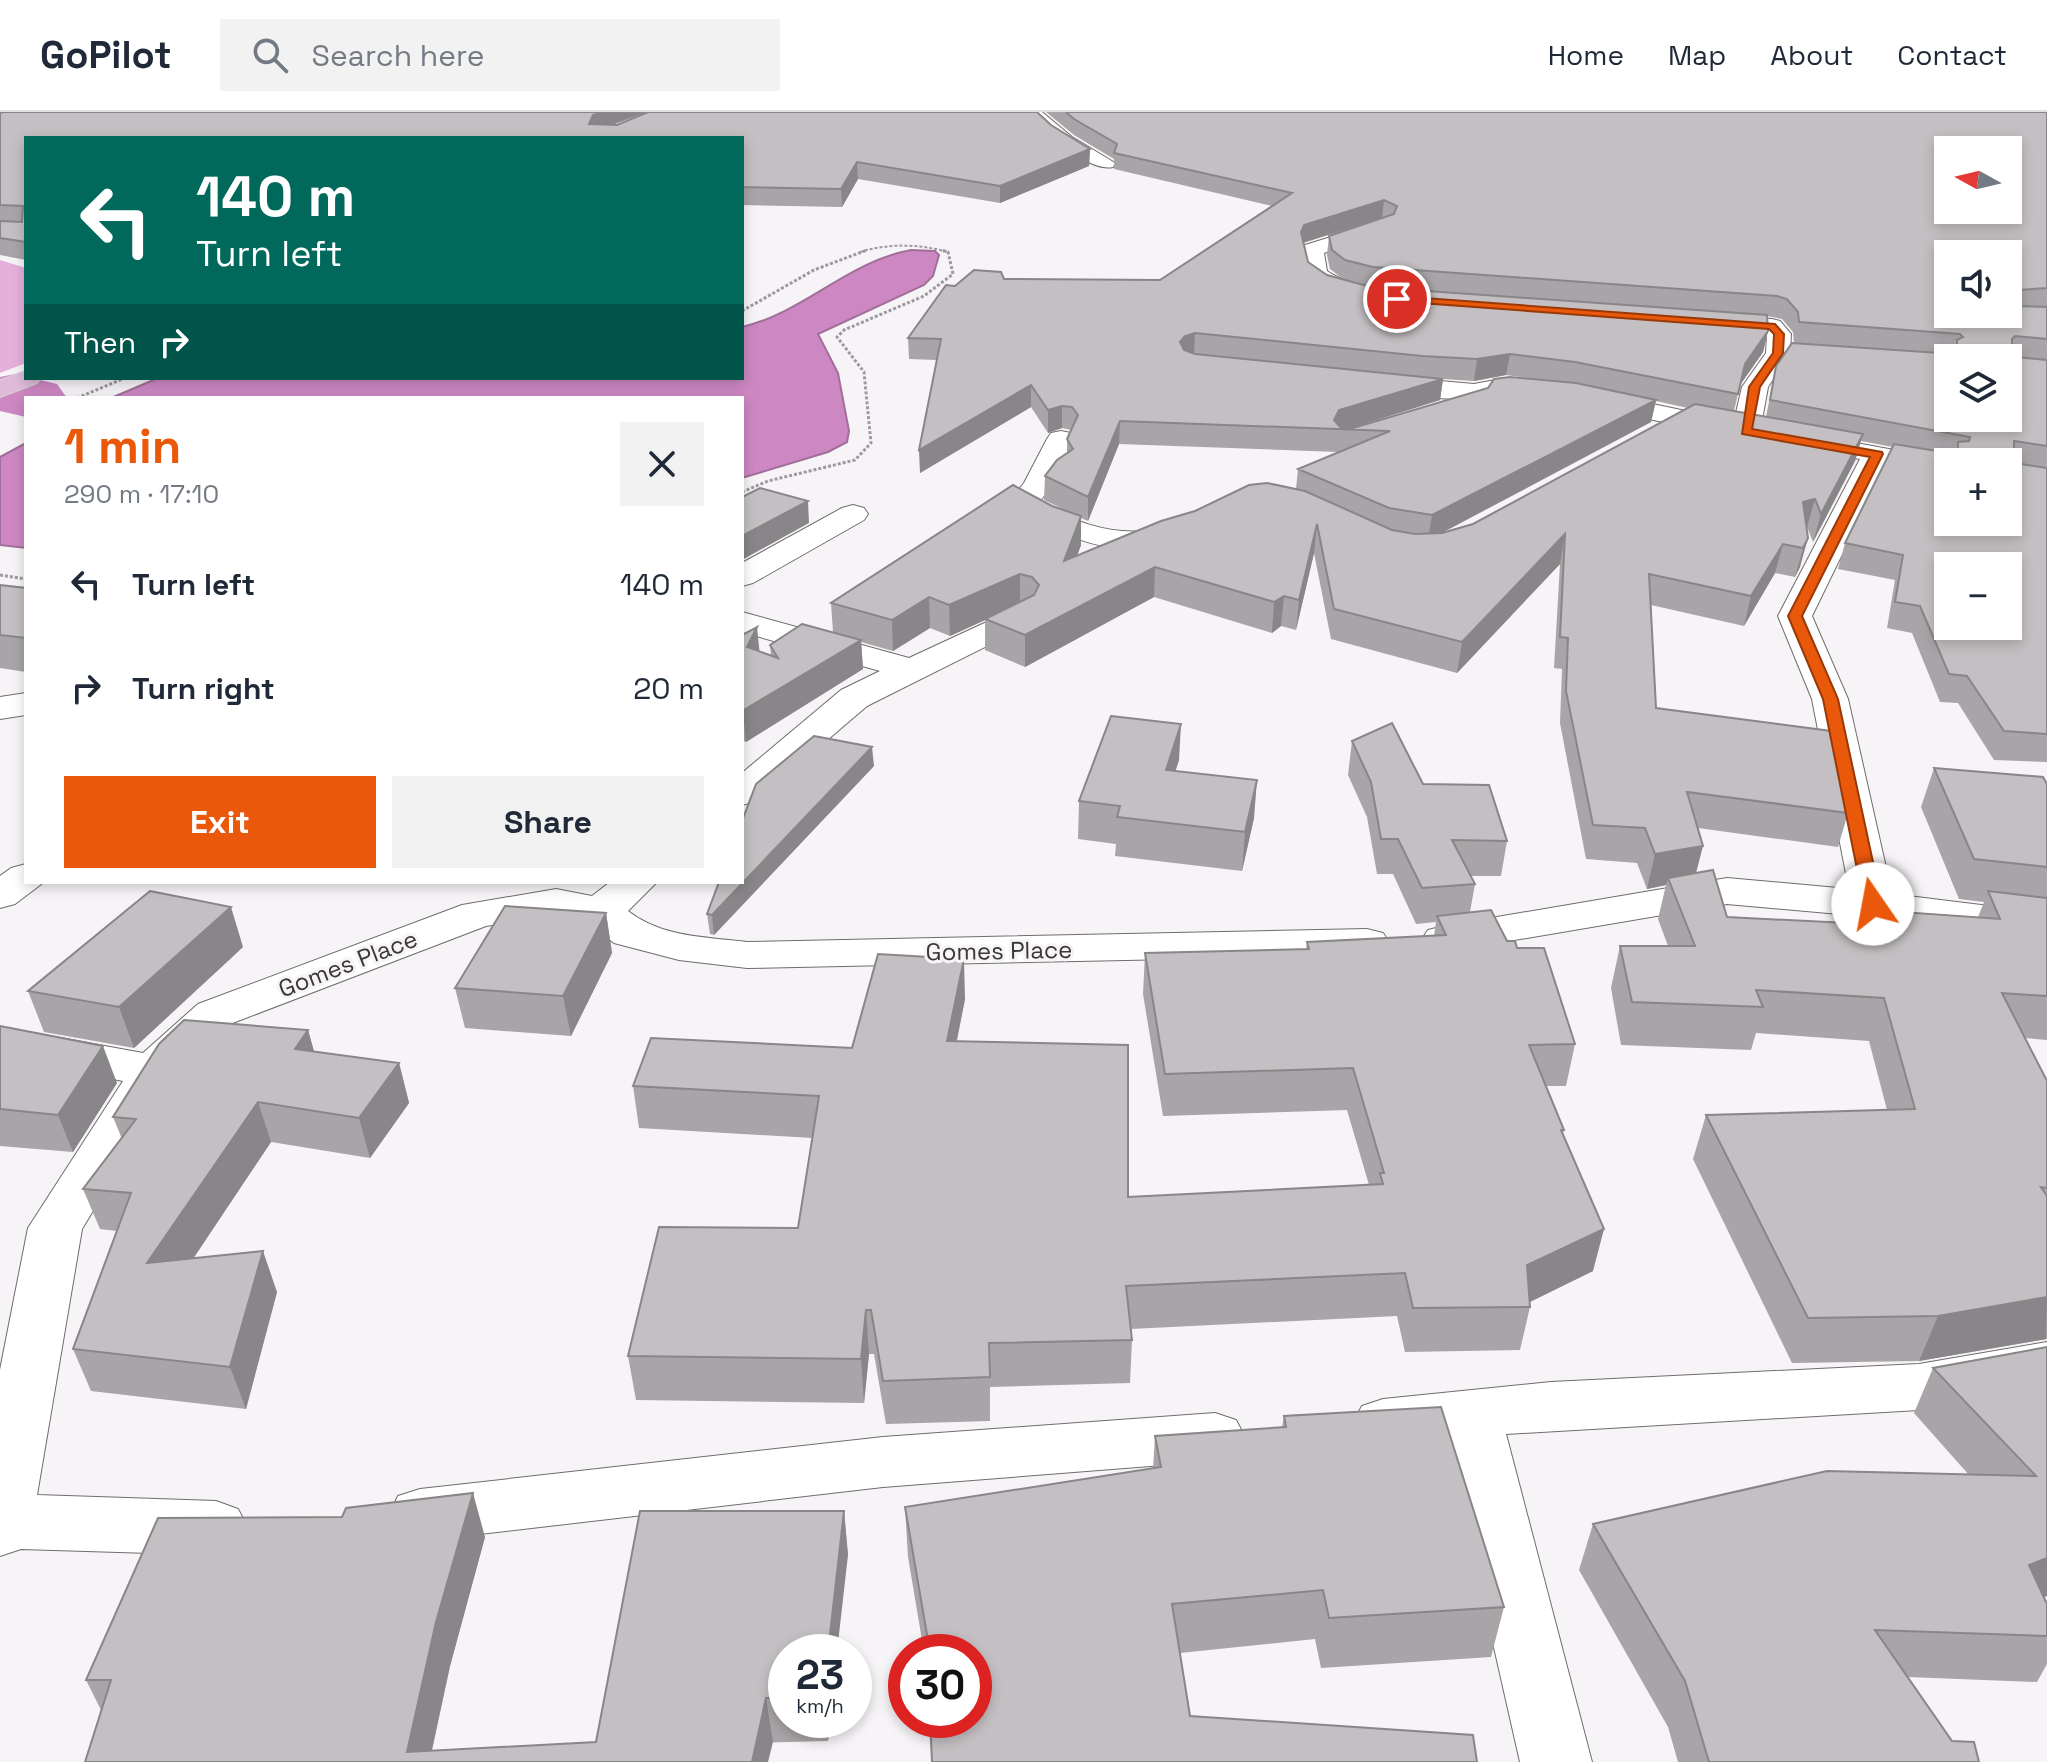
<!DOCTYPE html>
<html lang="en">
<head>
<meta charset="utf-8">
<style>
  :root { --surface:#fff; --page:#f2f2f3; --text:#1f2937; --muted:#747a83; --line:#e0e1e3; --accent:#ea580c }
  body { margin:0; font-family:"Space Grotesk",sans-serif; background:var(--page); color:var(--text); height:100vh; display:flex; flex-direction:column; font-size:30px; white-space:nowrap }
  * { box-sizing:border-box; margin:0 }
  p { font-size:26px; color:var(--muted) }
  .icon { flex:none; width:44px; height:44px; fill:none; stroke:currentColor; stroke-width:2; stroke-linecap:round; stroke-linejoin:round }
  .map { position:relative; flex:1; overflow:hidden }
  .drawer { position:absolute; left:24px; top:284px; width:720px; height:488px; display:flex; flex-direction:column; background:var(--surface); border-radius:0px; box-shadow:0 4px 12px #0003 }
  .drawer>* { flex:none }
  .guide { position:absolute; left:24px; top:24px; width:720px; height:244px; border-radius:0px; box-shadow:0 4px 12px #0003; background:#00695c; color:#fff; overflow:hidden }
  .needle { width:52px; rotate:278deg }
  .fabs { position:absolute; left:1934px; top:24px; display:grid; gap:16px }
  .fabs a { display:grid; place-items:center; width:88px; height:88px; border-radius:0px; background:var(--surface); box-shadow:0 4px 12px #0003; font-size:40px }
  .speed { position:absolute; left:768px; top:1522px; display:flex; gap:16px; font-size:40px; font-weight:700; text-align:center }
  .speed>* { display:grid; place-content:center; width:104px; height:104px; border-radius:50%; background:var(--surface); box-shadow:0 4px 12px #0003; line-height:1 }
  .speed small { font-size:20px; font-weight:400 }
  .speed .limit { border:12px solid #d22; background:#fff; color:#111 }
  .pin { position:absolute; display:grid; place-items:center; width:68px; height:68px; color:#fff; margin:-34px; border:4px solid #fff; border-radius:50%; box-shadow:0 2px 8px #0007 }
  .me { position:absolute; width:88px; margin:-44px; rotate:348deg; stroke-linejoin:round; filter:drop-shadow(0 0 6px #0008) }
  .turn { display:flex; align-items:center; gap:28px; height:168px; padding:0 40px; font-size:36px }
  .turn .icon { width:104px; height:104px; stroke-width:2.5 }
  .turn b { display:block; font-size:56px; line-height:68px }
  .then { display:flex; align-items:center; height:76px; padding:0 40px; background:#0003; gap:16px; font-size:30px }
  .round { display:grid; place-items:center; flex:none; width:84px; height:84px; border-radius:0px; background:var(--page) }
  .headline { display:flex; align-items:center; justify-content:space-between; height:136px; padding:0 40px }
  h1 { font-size:48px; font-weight:600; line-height:60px; color:var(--accent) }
  .action { display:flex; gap:16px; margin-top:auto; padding:16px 40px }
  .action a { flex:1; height:92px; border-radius:0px; background:var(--accent); color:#fff; font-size:32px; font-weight:600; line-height:92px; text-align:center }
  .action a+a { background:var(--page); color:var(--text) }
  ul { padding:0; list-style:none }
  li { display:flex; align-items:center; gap:24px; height:104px; padding:0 40px }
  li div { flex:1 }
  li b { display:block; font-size:30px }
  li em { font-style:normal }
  header { display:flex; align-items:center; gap:48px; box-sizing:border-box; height:112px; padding:0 40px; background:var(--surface); border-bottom:2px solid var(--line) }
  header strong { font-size:38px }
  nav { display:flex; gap:44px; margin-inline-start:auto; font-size:28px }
  .search { width:560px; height:72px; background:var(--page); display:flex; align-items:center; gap:20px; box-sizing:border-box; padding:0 28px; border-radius:0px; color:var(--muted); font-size:30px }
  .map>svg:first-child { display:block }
  .green { fill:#e6b0dc }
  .water { fill:#cd87c2; stroke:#a16f99; stroke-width:2 }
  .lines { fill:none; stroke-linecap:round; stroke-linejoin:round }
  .river { fill:#cd87c2; fill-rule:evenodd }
  .minor-casing { stroke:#6f6c6e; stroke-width:2 }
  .major-casing { stroke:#d3d3d3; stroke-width:2 }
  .path-far1 { stroke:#9c9a9c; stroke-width:2; stroke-dasharray:3 2; stroke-linecap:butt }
  .path { stroke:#9c9a9c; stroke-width:3; stroke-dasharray:3 2; stroke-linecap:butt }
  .minor { fill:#fff; fill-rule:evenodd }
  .major { fill:#dfbbd9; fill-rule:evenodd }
  .wall { fill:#a8a4a7; fill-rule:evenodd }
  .shaded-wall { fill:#888688 }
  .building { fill:#c3bfc2; stroke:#888688; stroke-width:2; fill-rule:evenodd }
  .route { fill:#ea580c; stroke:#983908; stroke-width:2 }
  .labels { text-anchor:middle; stroke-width:6; stroke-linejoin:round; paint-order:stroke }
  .street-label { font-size:24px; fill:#393738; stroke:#f7f4f7 }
</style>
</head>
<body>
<header>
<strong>GoPilot</strong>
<div class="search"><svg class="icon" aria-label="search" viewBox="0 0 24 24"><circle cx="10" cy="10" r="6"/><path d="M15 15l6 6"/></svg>Search here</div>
<nav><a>Home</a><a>Map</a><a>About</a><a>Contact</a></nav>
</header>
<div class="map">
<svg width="2047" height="1650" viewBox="0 0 2047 1650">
  <rect width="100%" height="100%" fill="#f7f4f7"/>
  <!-- green -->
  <path class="green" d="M0,148L26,156V251L0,261Z"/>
  <!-- water -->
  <g class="water">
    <path d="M911,138L935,139L939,143L933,164L924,173L818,222L838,261L849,319L847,330L828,340L742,366V286H111L158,266H742V215C803,201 849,149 911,138Z"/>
    <path d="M26,331V436L0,433V345Z"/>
  </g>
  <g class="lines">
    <!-- river -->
    <path class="river" d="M15,262L57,272L67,286H26V305L0,299V265Z"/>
    <!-- minor casing -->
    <g class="minor-casing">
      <g id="minor">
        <path d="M1024,0H1042L1072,25L1115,51L1113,55C1090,61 1038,17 1024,0Z"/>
        <path d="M1383,109L1393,115L1390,119L1324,141L1327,159C1341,169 1364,173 1373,183L1370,188C1349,193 1325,179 1308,167L1302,138L1305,133Z"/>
        <path d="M1710,202L1772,207L1780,209L1791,222L1790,241L1768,275L1760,319L1756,325L1746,327L1571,291L1506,282L1474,288L1419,285L1374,277L1370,272L1374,267L1383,264L1474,272L1506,266L1571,275L1734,309L1742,275L1766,241L1767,223L1702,214L1698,209L1702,204Z"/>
        <path d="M1061,319L1071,321L1075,327L1052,374L1040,389C1069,409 1108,422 1143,419C1159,418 1171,411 1187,414L1191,421C1162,464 1046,421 1012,397L1008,391L1024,371L1047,327L1051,321Z"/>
        <path d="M1801,321L1960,350H1948V363L1886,352L1812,504L1848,587L1892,782L2047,801V827L1873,805L1727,792L1444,840L1428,836L1422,827L1428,818L1444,814L1727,766L1849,777L1812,587L1778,504L1860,347L1791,335L1787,329L1791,323Z"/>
        <path d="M853,393L864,396L868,402L864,408L753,471L742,474V451L842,396Z"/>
        <path d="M1019,495L1031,498L1036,505L1031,512L867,594L756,689L742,693V661L841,578L880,559L742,520V500L909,546Z"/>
        <path d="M26,581V603L0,607V585Z"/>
        <path d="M26,752V770H44L15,792L0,796V764L11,756Z"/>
        <path d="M610,770H657L628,799C661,825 705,825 747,830L1367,817L1383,821L1389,830L1383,839L1367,843L747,856L679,848L614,831L587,809L556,803L486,814L230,912L173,967L82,1117L37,1383L216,1389L238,1397L248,1416L238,1435L216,1443L21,1437L0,1444V1258L28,1116L123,969L0,945V915L143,941L198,892L462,793L556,777L592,784Z"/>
        <path d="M2047,1230V1274L1919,1298L1506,1322L1592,1650H1520L1447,1328L1383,1335L1362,1328L1353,1311L1362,1294L1383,1287L1551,1270L1919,1252Z"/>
        <path d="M1215,1301L1236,1308L1245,1325L1236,1342L1215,1349L883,1375L420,1429L398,1422L389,1403L398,1384L420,1377L883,1325Z"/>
      </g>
    </g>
    <!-- major casing -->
    <g class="major-casing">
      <path id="major" d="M26,259V266H41L37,271L0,285V268Z"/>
    </g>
    <!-- path-far1 -->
    <path class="path-far1" d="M860,140C889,131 919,132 948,140"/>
    <!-- path -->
    <g class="path">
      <path d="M742,199L814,158L867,138"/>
      <path d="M77,286L125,266"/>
      <path d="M742,380L768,369L855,348L871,331L864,260L837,225L844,218L924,184L953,162L948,140L941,138"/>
      <path d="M0,463L26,467"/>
    </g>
    <!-- minor -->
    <use href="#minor" class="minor"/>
    <!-- major -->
    <use href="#major" class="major"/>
  </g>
  <!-- wall -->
  <g class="wall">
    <path d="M0,0H646L613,13H1051L1090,37L1089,54L1000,91L858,67L842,95L742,93V26H26V148L0,143Z"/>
    <path d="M1046,0H2047V650L1994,648L1958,591L1940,590L1912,521L1887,516L1895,468L1838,457L1845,431L1893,335L1861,329L1855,349L1813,430L1807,415L1800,455L1795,465L1775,461L1744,514L1651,493L1656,596L1848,701L1838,735L1698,716L1696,761L1727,805L1855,811L1860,797L1978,805L1984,790L1959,787L1921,695L1934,656L2047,672V928L2025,926L2047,969V1227L1919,1249L1792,1251L1693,1047L1706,1003L1887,998L1869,929L1756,921L1751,938L1621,933L1611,876L1620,834H1668L1658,807L1666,773L1647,777L1637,751L1586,747L1560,611L1562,557L1554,556L1560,452L1457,561L1331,527L1314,441L1296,518L1281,514L1272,521L1154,485L1025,555L985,538V508L950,524L930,516L893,539L861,530L863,557L746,630L742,628V523L760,540L771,544L770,533L833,520L831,491L1052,394L1067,399L1044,388L1045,364L1067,341V327L1071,318L1062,316L1048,321L1031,295L920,361L937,248L909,247L908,226L955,174L1004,167L1160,168L1272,94L1114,57V47L1074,23ZM1382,106L1329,124L1327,143L1330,157L1343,167L1327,163L1308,150L1303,131ZM1767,204L1782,207L1793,220L1794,231L1776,254L1766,305L1734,299L1740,273L1763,240L1768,219ZM1506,263L1534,267L1348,317L1440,288L1443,267L1474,269ZM1656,289L1688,296L1473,412L1442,421L1651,310ZM1119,332L1338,340L1298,357L1296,377L1077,444L1081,433V406L1088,409Z"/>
    <path d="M0,473L26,476V560L0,556Z"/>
    <path d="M1352,629L1423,672L1507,729L1501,764H1471L1475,772L1470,800L1517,836L1575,932L1566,974H1546L1564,1018L1563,1022L1593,1159L1529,1190L1530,1195L1520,1238L1405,1240L1397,1204L1131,1217L1132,1228L1130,1271L990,1275V1309L886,1312L874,1242H869L864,1291L636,1288L628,1244L798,1116L812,1026L639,1016L633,974L852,936L965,887L957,929L1128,1085L1369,1073L1347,998L1163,1004L1143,882L1145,841L1306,837L1307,830L1434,824L1436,810L1416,812L1393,762H1377L1367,705L1348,663Z"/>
    <path d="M1179,648L1175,659L1254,706L1242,759L1115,744L1116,732L1078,727L1079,689Z"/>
    <path d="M874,654L714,823L710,822L707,802Z"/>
    <path d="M606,801L612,841L571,924L465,916L455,876Z"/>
    <path d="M243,835L134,936L44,920L28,879Z"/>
    <path d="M0,914L117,971L73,1040L0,1034Z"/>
    <path d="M308,918L314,940L399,951L409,991L370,1046L271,1030L193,1146L277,1180L246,1297L91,1279L73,1237L117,1119L100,1117L83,1077L122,1027L113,1005Z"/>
    <path d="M2047,1235V1484L2044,1485L2047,1492V1552L2037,1570L1908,1565L1952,1629L1979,1650H1678L1668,1615L1579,1458L1593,1412L1969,1363L1914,1301L1933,1256Z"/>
    <path d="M1284,1304L1504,1495L1491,1545L1321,1556L1315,1527L1180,1541L932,1650L974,1540H924L908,1445L905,1395L1153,1356L1155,1324L1282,1315Z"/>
    <path d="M844,1399L848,1443L786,1540V1608H830L828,1629L85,1650L101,1598L86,1568L485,1425L450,1554L432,1639L596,1630Z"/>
  </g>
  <!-- shaded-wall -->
  <g class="shaded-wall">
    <path d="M602,0H646L595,19L589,12L593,3Z"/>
    <path d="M1090,37L1089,54L1000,91V74Z"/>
    <path d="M857,50L858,67L842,95L841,77Z"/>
    <path d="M1384,88L1382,106L1302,131L1301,120L1304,113Z"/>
    <path d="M1768,219L1763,240L1740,273L1745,252Z"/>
    <path d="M1195,221L1194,242L1184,245L1180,230L1185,224Z"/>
    <path d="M1510,242L1506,263L1474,269L1477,247Z"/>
    <path d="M1443,267L1440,288L1345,318L1333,317L1334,308L1339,298Z"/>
    <path d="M1031,273V295L920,361L919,338Z"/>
    <path d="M1656,288L1651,310L1428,428L1432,403Z"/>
    <path d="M1062,294V316L1048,321V298Z"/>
    <path d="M1120,309L1119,332L1088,409V385Z"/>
    <path d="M1863,322L1855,349L1813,430L1821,402Z"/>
    <path d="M1815,387L1807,415L1803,390Z"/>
    <path d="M808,389L809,411L742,448V424Z"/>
    <path d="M1081,404V433L1064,479V449Z"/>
    <path d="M1317,412L1314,441L1296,518L1299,488Z"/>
    <path d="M1565,422L1560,452L1457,561L1462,530Z"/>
    <path d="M1808,426L1800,455L1795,465L1803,436Z"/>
    <path d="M1783,432L1775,461L1744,514L1751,484Z"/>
    <path d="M1155,455L1154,485L1025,555V523Z"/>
    <path d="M1020,462V492L950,524L949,493Z"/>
    <path d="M1284,484L1281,514L1272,521L1274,490Z"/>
    <path d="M929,485L930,516L893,539L892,508Z"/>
    <path d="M757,515L760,544L747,535Z"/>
    <path d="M861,528L863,557L746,630L743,599Z"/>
    <path d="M1181,612L1179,648L1164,695L1166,658Z"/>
    <path d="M872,635L874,654L714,823L712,803Z"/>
    <path d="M1257,668L1254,706L1242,759L1245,720Z"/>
    <path d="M1703,734L1694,769L1668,766L1666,773L1647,777L1655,742Z"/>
    <path d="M231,795L243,835L134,936L119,895Z"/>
    <path d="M606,801L612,841L571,924L563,884Z"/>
    <path d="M964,847L965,887L948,970L947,929Z"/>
    <path d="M308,918L319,957L295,937Z"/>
    <path d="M103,934L117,971L73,1040L58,1003Z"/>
    <path d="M399,951L409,991L370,1046L359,1006Z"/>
    <path d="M258,990L271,1030L163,1192L147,1151Z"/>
    <path d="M1604,1117L1593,1159L1520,1195L1527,1153Z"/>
    <path d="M263,1139L277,1180L246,1297L230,1255Z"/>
    <path d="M2047,1185L2046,1227L1919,1249L1938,1204Z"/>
    <path d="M866,1198L869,1242L864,1291L861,1247Z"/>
    <path d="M473,1381L485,1425L450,1554L429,1650L407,1640L436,1510Z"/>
    <path d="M844,1399L848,1443L837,1540H828Z"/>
    <path d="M2047,1446V1484L2005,1498L2029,1453Z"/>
    <path d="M766,1586L773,1630L768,1650H752Z"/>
    <path d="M825,1608H830L828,1629Z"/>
  </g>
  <!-- building -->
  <g class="building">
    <path d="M3,0H602L593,3L589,12L617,13L648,0H1037L1051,13L1090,37L1000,74L857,50L841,77L742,75V26H26V130L0,126V109L22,110L23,94L0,93V1Z"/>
    <path d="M1066,0H2047V176L2018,178L2011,186L2018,194L2047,195V227L2015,224L2012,227V243L2015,245L2047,248V334L2014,329V351L2047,356V622L2004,619L1967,564L1949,562L1920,494L1895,490L1903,443L1845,431L1894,332L1955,342L1958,340V330L1969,329L1970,325L1770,288L1776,254L1792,231L1954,242L1957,239V228L1963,225L1960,222L1799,210L1798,200L1787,187L1777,184L1373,155L1345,148L1332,138L1329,124L1394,102L1397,94L1384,88L1304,113L1301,120L1308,150L1327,163L1371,175L1767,203L1768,219L1745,252L1738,282L1575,250L1510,242L1477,247L1422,244L1195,221L1185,224L1180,230L1184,238L1195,242L1443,267L1339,298L1334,308L1340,315L1350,317L1488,276L1494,267L1510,265L1576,271L1656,288L1432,403L1389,396L1298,357L1390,319L1120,309L1088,385L1045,364L1057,348L1073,337L1067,327L1078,303L1072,295L1062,294L1048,298L1031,273L919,338L941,227L908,226L946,173L955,174L974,158L1001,160L1004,167L1160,168L1292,81L1114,41L1117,32L1074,7ZM1948,38H2008V98H1948ZM1948,142H2008V202H1948ZM1948,246H2008V306H1948ZM1948,350H2008V410H1948ZM1948,454H2008V514H1948Z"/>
    <path d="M1695,292L1863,322L1821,402L1815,387L1803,390L1808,426L1803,436L1783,432L1751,484L1649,462L1656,596L1831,619L1848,701L1687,680L1703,734L1655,742L1645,716L1593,713L1566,579L1568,526L1560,525L1565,422L1462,530L1334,497L1317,412L1299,488L1284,484L1274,490L1155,455L1025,523L985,507L1034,483L1039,473L1032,465L1020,462L949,493L929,485L892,508L831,491L1013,373L1052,394L1081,404L1064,449L1161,409L1195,399L1249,373L1267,371L1305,379L1392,418L1415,422L1442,421L1473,412Z"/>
    <path d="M760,376L808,389L742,424V385Z"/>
    <path d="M0,473L26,476V526L0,523Z"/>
    <path d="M802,512L861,528L742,599V523L757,515L747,535L778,546L770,533Z"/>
    <path d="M1111,604L1181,612L1166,658L1257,668L1245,720L1117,705L1120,694L1079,689Z"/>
    <path d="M1392,611L1423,672L1489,673L1507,729L1452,728L1475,772L1422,776L1398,727H1381L1371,670L1352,629Z"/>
    <path d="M814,624L872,635L712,803L707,802L719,770H742V709L756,672Z"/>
    <path d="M1934,656L2043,665L2047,672V755L1974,747Z"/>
    <path d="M1713,758L1727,805L1867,812L1860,797L2000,807L1988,779L2047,786V884L2002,881L2047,969V1076L2041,1075L2047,1084V1185L1938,1204L1808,1206L1706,1003L1915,997L1884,886L1756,878L1763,895L1632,890L1620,834H1695L1668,766Z"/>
    <path d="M150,779L231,795L119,895L28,879Z"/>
    <path d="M505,794L606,801L563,884L455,876Z"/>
    <path d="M1491,798L1507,829H1515L1517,836H1544L1575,932L1529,933L1564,1018H1561L1604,1117L1527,1153L1530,1195L1413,1196L1405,1161L1126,1174L1132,1228L989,1231L990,1265L883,1269L871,1198H866L861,1247L628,1244L659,1115L798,1116L819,984L633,974L651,926L852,936L878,842L964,847L947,929L1128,933V1085L1383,1072L1380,1061H1384L1353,956L1165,962L1145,841L1309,837L1307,830L1446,823L1437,804Z"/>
    <path d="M184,908L308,918L295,937L399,951L359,1006L258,990L147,1151L263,1139L230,1255L73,1237L131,1081L83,1077L136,1007L113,1005L159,932Z"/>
    <path d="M0,914L103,934L58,1003L0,997Z"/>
    <path d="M2047,1235V1446L2029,1453L2047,1492V1524L1875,1518L1952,1629L1974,1630L1979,1650H1709L1685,1569L1593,1412L1827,1359L2036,1364L1933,1256Z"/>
    <path d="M1441,1295L1504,1495L1329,1506L1323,1478L1172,1492L1190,1604L1473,1623L1477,1650H932L930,1608H974V1540H930L905,1395L1161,1355L1155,1324L1286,1315L1284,1304Z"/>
    <path d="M473,1381L436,1510L407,1640L596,1630L640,1399H844L828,1540H786V1586H766L752,1650H85L111,1568H86L158,1406L342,1405L346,1396Z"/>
  </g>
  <!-- route -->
  <path class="route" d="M1397,184L1775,212L1784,222L1783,241L1760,275L1752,317L1882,340L1883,342L1802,504L1838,587L1882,792L1879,796H1867L1864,792L1823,587L1788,504L1870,345L1742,322L1749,275L1773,241L1774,222L1769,217L1394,189Z"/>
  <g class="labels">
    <!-- street labels -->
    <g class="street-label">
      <text transform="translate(999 839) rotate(-1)" y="8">Gomes Place</text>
      <text transform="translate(348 852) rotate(-21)" y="8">Gomes Place</text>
    </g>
  </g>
</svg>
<div class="fabs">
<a><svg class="needle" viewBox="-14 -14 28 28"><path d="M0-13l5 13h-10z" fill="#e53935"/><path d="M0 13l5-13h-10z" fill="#747a83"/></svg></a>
<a><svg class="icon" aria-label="sound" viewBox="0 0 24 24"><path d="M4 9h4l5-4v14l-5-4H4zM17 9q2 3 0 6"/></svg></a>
<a><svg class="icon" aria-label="layers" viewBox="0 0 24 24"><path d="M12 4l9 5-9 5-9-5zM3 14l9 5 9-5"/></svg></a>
<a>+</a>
<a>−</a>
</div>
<div class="speed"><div>23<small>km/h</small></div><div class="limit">30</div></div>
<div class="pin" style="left:1397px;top:187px;background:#d93025"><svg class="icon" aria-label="arrive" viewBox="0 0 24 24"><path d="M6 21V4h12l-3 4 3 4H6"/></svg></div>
<svg class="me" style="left:1873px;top:792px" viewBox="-20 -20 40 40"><circle r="19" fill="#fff"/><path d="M0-13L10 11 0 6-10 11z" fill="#ea580c"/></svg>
<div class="guide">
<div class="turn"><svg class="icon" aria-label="left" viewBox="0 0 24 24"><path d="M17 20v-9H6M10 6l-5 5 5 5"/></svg><div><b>140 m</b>Turn left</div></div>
<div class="then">Then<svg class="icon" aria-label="right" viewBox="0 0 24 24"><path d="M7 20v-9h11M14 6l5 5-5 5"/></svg></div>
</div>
<section class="drawer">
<div class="headline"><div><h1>1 min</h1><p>290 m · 17:10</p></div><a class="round"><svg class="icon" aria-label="close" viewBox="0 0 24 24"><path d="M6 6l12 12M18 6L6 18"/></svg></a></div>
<ul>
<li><svg class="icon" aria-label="left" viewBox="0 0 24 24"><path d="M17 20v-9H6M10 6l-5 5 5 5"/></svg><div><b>Turn left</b></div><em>140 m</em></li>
<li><svg class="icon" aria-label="right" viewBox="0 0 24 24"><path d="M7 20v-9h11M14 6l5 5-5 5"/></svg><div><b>Turn right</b></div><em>20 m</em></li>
</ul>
<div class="action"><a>Exit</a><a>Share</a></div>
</section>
</div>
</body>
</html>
